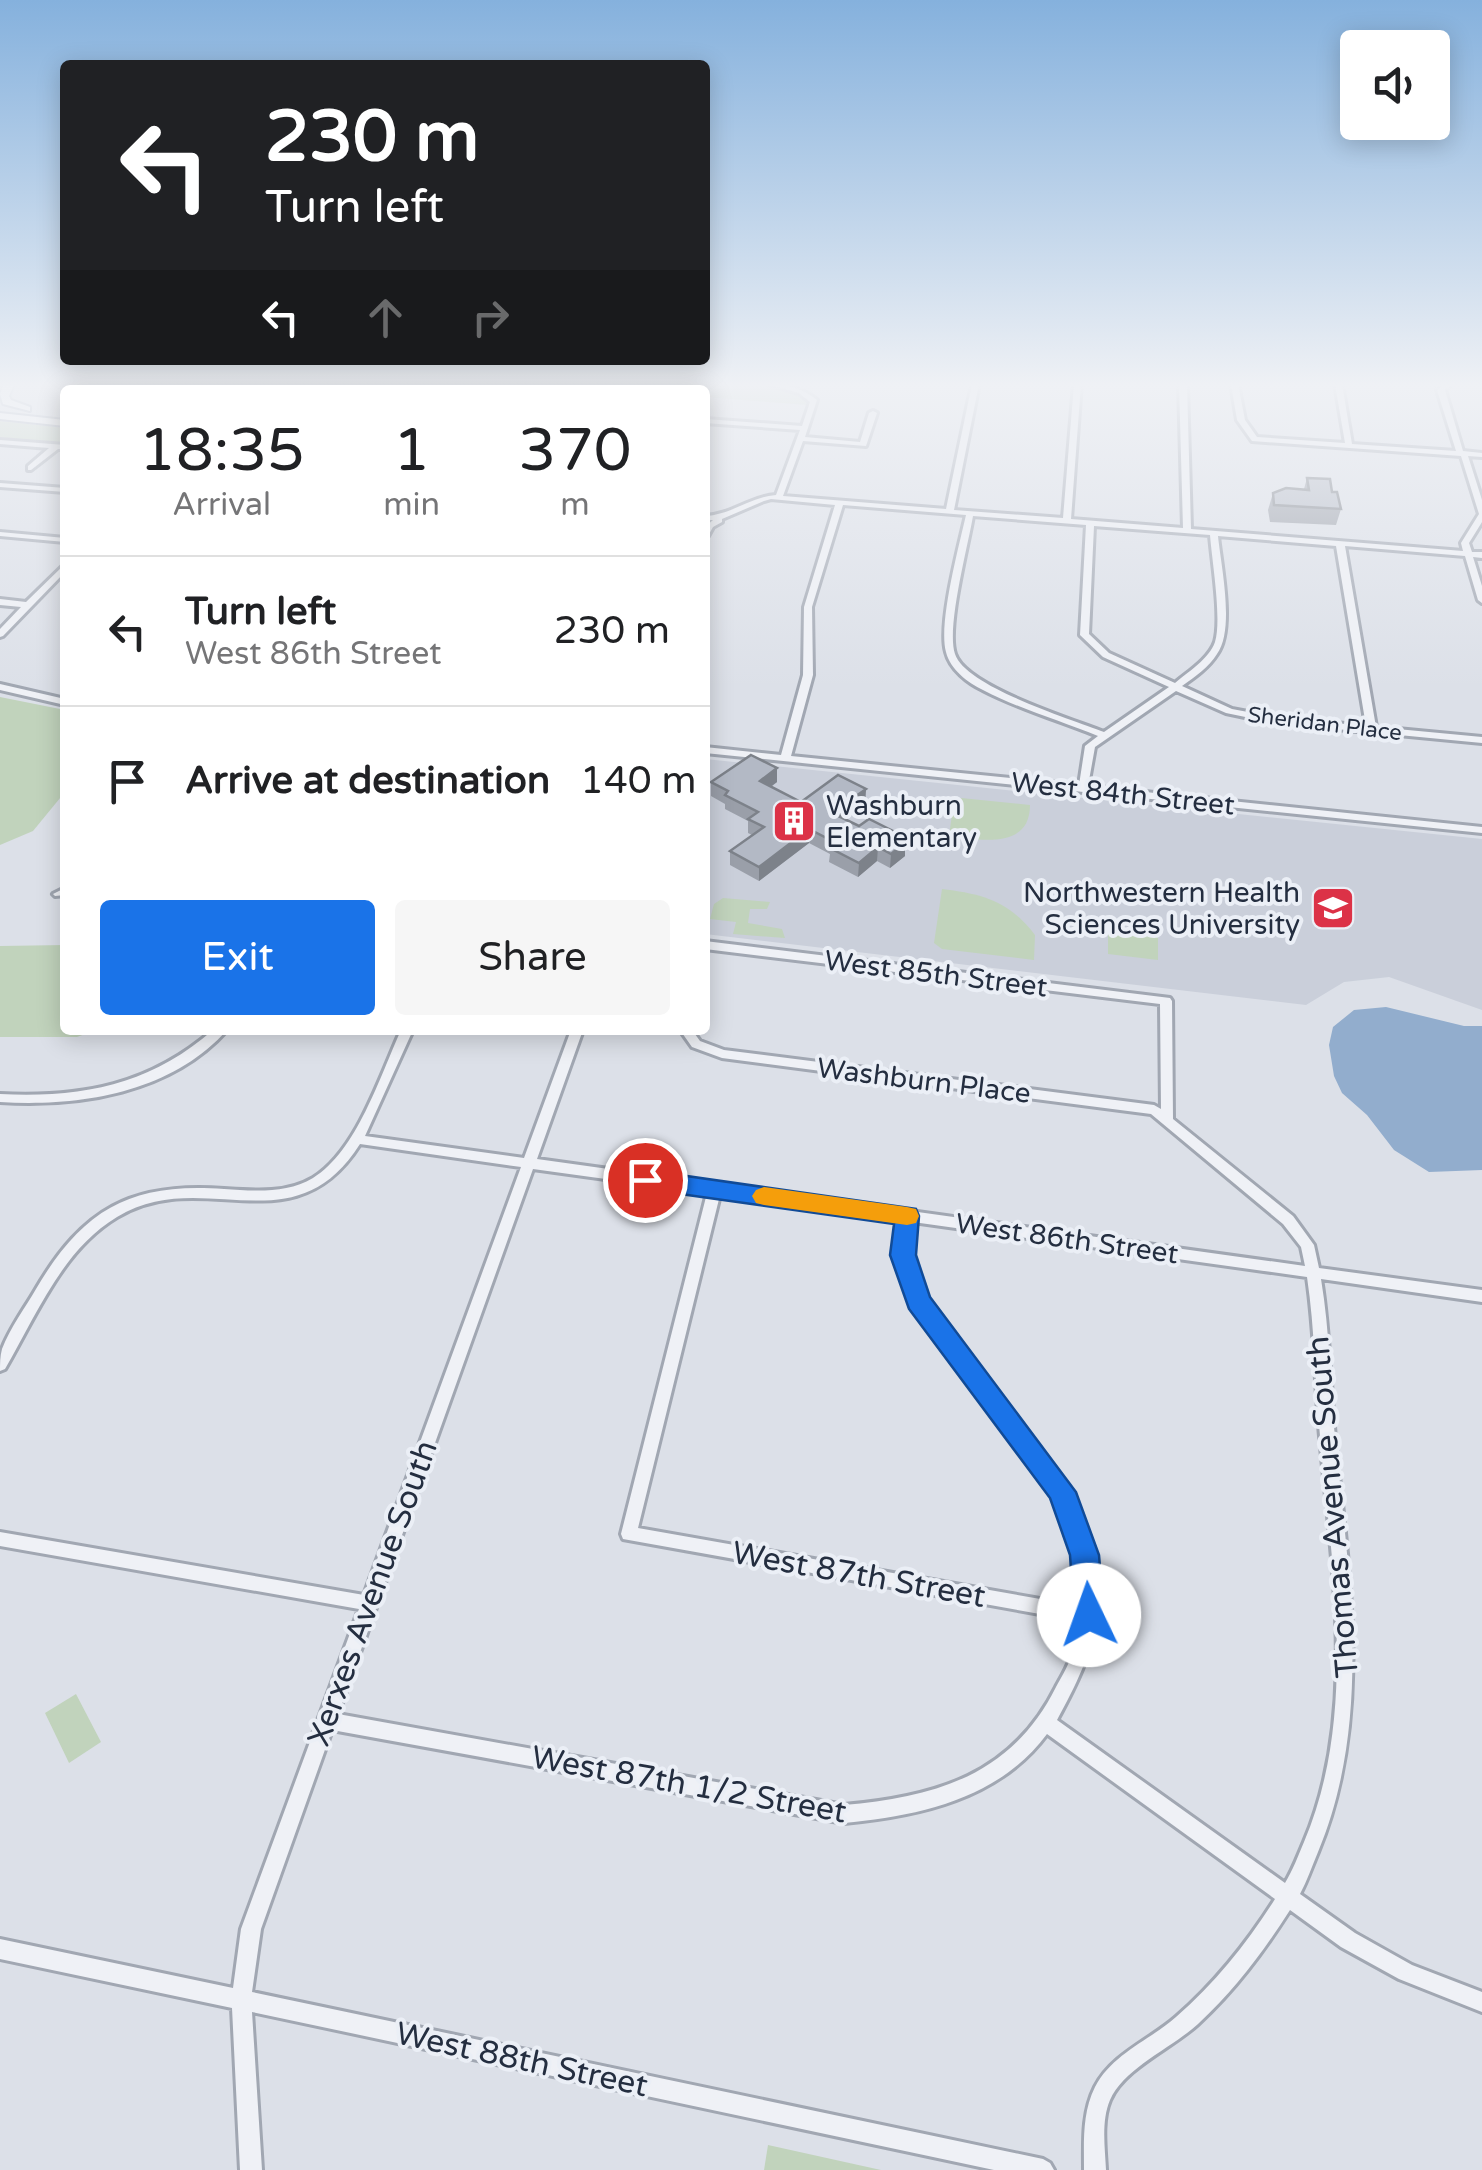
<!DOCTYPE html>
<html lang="en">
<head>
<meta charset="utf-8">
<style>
  :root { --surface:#fff; --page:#f6f6f6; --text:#202124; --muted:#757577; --line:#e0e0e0; --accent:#1a73e8 }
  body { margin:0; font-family:"Varela Round",sans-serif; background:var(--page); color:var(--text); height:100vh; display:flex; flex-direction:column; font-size:38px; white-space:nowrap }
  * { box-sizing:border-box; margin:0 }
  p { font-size:32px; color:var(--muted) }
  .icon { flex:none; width:55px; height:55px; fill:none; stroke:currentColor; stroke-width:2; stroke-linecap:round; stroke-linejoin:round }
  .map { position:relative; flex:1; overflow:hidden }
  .panel { position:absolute; left:60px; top:385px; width:650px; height:650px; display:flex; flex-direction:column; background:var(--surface); border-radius:10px; box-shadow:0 5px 25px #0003 }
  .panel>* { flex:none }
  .guide { position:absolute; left:60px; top:60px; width:650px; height:305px; border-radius:10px; box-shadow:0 5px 25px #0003; background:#202124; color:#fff; overflow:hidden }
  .tools { position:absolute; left:1340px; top:30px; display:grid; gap:20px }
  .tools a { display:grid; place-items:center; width:110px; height:110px; border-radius:10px; background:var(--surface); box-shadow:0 5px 25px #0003; font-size:50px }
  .pin { position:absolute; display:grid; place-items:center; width:85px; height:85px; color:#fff; margin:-42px; border:5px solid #fff; border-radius:50%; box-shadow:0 2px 10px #0007 }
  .me { position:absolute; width:110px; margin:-55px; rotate:357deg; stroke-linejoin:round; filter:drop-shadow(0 0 8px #0008) }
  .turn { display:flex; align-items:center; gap:35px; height:210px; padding:0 40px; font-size:45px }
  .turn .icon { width:130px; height:130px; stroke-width:2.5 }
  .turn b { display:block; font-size:70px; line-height:85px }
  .lanes { display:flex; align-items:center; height:95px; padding:0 40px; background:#0003; justify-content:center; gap:50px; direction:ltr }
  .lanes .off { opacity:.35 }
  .eta { display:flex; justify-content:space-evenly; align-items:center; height:170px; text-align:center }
  .eta b { font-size:60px; font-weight:600; line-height:70px }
  .button { display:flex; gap:20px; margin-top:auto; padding:20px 40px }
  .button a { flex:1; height:115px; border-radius:10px; background:var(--accent); color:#fff; font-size:40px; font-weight:600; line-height:115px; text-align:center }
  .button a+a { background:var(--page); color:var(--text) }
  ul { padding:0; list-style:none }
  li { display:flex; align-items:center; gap:30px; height:150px; padding:0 40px; border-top:2px solid var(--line) }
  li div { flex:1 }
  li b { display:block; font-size:38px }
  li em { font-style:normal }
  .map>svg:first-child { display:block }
  .built { fill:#cacfda }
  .green { fill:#c1d3bc }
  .water { fill:#92adcd }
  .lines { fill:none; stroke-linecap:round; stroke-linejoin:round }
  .minor-casing { stroke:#a1a7b2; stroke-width:6 }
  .major-casing { stroke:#9aa4b5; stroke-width:4 }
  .minor { fill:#eff1f6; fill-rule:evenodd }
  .major { fill:#fff; fill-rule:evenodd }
  .wall { fill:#9a9fa9 }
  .shaded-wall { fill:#7d828a }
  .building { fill:#b3b9c5; stroke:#7d828a; stroke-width:2.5 }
  .route { fill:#1a73e8; stroke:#114b97; stroke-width:2.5 }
  .slow { fill:#f59e0b }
  .labels { text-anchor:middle; stroke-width:8; stroke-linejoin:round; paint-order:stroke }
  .far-street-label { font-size:22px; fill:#242e40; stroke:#ebeff6 }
  .street-label { font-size:28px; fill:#242e40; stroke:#ebeff6 }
  .poi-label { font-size:28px; fill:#242e40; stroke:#ebeff6; text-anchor:start }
  .near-street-label { font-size:32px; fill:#242e40; stroke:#ebeff6 }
</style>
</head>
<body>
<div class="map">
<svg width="1482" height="2170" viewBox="0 0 1482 2170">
  <rect width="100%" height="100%" fill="#dce0e8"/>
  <!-- built -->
  <path class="built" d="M705,759L1482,839V1010L1389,977L1344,982L1306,1005L705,934Z"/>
  <!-- green -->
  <g class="green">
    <path d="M551,384H756L790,390L804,397L807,405L705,397V390H622Z"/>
    <path d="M0,421L65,428V443L0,438Z"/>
    <path d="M0,697L65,710V792L33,831L0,845Z"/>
    <path d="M961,798L1030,805C1030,850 980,840 949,836L954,800Z"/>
    <path d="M942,889C983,894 1009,901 1035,935L1034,960L942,949L934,943Z"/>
    <path d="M723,898L770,902L767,909H750L748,923L782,929L785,938L733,934L736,922L710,919L714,904Z"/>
    <path d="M1108,929L1158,935V960L1108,954Z"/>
    <path d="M65,945V1030H96L77,1037H0V946Z"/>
    <path d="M76,1694L101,1742L69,1763L45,1713Z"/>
    <path d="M768,2145L881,2170H764Z"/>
  </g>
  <!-- water -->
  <path class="water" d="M1386,1007L1464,1026H1482V1170L1429,1172L1394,1150L1367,1115L1342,1093L1334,1076L1329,1045L1333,1027L1354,1010Z"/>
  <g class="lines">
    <!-- minor casing -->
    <g class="minor-casing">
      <g id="minor">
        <path d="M171,384H180L170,390H161Z"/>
        <path d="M768,384C787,384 802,388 817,400L805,437L860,442L869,413L873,411L877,413L866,446L803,441L783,496L946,509L972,384H979L954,510L1063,518L1074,384H1081L1071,519L1183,528L1179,384H1187L1191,529L1463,551L1461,543L1479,514L1461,456L1252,441L1237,420L1231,384H1238L1245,420L1257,437L1345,443L1335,384H1342L1352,444L1456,451L1437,390L1444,384H1451L1445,390L1463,451L1482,453V457L1468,456L1482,500V522L1469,543L1472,552H1482V558L1473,557L1482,586V603L1478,600L1465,556L1345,546L1376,727L1482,737V743L1274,723L1226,713L1176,691L1095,747L1088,786L1482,827V833L705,753V747L781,755L803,675L804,607L835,505L771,499L764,501L722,519V522L713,527L708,536H705V527L713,520H705V516C731,515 750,497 776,495L800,430L705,423V419L802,426L810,402L799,393ZM843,505L966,515C959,546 938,624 946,652C950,669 968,683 983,690C1017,708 1061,721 1098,736L1085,746L1079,785L791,756L813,675L812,607ZM973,516L1086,525L1080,635L1103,657L1169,687L1104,732C1071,719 966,687 955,654C946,628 968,546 973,516ZM1094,526L1210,535C1212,561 1222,619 1215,642C1209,659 1188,672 1175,683L1109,653L1089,634ZM1218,536L1336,546L1366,726L1274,717L1232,709L1182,686C1195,677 1209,667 1217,654C1235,629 1221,566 1218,536Z"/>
        <path d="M0,440L65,445V449H58L31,470H28V466L49,448L0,444Z"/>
        <path d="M0,483L65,488V492L0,487Z"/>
        <path d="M0,532L65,538V542L0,536Z"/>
        <path d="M65,564V572L3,636L0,637V629L21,607L0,605V599L26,602Z"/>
        <path d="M0,684L65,699V705L0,690Z"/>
        <path d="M65,888V895L55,896L53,894Z"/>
        <path d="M705,941L1170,998L1172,1001L1173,1119L1293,1216L1314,1245L1319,1268L1482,1290V1302L1321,1279C1330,1332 1330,1385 1335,1438C1349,1576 1373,1720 1318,1852C1312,1866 1307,1881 1300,1894L1355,1933L1412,1965L1482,1992V2012L1399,1979L1341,1947L1290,1910C1263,1952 1235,1990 1198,2024C1172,2048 1124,2068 1110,2100C1101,2121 1105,2148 1106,2170H1084C1084,2142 1082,2113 1095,2087C1112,2054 1150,2040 1176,2017C1216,1982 1247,1943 1275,1899L1047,1734C999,1799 919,1816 844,1823L332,1730L261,1929L252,1992L1043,2159L1050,2163L1054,2170H994L252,2012L262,2170H240L232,2008L0,1959V1939L233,1988L241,1929L359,1609L0,1546V1532L364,1595L521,1167L360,1144C293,1250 203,1164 117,1217C62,1250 36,1316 5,1369L0,1371C0,1364 0,1356 2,1349C10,1328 25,1308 36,1289C83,1209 131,1182 224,1189C254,1191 286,1194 313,1178C357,1151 380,1076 401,1030H413L365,1136L524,1158L571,1030H583L537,1159L1305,1266L1301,1247L1283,1224L1151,1114L722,1058L692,1047L680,1030H692L700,1041L724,1050L1154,1105L1161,1109L1160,1004L705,949ZM533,1169L707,1193L621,1534L623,1539L1079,1621C1076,1633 1074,1647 1070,1659C1067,1668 1061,1678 1056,1687C1012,1775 936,1797 844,1805L338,1714ZM720,1195L900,1220C897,1238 897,1255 902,1273C912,1310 938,1341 962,1371C999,1419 1042,1467 1065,1523C1077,1550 1079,1577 1080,1606L638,1528ZM913,1222L1307,1277C1315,1330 1315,1383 1320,1436C1332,1569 1358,1715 1304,1842C1298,1856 1293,1870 1285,1883L1057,1720C1075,1687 1093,1652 1097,1613C1108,1518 1020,1422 965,1353C932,1312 906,1277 913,1222Z"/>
        <path d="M213,1030H227C171,1093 79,1107 0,1102V1094C82,1098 150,1085 213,1030Z"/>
      </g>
    </g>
    <!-- major casing -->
    <g class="major-casing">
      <g id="major">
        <path d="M4,384H14L9,396L11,400L30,407V411L3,404L0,394Z"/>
        <path d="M302,384H316L305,390H291Z"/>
        <path d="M325,384H339L328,390H315Z"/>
        <path d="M0,413L65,420V426L0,419Z"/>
      </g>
    </g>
    <!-- minor -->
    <use href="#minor" class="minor"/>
    <!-- major -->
    <use href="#major" class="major"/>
  </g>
  <!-- wall -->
  <g class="wall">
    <path d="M1307,478L1332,492L1341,509L1336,525L1270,522L1268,510L1273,493L1304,489Z"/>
    <path d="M777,768V782L771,787L801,802L866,789L865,803L844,818L859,826L905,841V856L890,868L877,861L858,877L829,862L830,854L809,843L759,881L730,865V851L752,835L748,833V821L725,809V804L711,796V782Z"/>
  </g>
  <!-- shaded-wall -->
  <g class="shaded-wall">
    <path d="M777,768V782L759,795L760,781Z"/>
    <path d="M866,789L865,803L832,827V813Z"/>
    <path d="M809,829V843L759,881V867Z"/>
    <path d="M905,837V856L890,868L891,854Z"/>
    <path d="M878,847L877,861L858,877L859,863Z"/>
  </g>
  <!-- building -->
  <g class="building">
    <path d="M1307,478L1330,479L1332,492H1337L1341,509L1274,505L1273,493L1286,488L1309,490Z"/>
    <path d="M751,755L777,768L760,781L801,802L838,775L866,789L832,813L859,826L869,819L905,837L902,840L906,842L891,854L878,847L859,863L830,848L836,843L809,829L759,867L730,851L764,827L748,819L758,812L725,795L728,791L711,782Z"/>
  </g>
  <!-- sky -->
  <linearGradient id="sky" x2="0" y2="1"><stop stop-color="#85b1dd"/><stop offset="0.56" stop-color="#eff1f5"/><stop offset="1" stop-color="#eff1f5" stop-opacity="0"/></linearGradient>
  <rect width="1482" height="688" fill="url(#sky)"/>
  <!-- route -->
  <path class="route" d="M645,1170L916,1209L919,1216L916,1255L930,1297L1076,1492L1099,1555L1104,1615L1100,1625L1089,1629L1078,1625L1074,1615L1070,1555L1050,1498L909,1309L890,1255L894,1224L645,1189L633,1180Z"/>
  <!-- slow -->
  <path class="slow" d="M764,1187L907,1207L916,1209L919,1216L916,1223L907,1225L764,1205L756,1203L752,1196L756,1190Z"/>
  <!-- icons -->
  <defs>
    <g id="building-square" transform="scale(2.25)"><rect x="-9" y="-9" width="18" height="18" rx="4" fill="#dc3247" stroke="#ebeff6"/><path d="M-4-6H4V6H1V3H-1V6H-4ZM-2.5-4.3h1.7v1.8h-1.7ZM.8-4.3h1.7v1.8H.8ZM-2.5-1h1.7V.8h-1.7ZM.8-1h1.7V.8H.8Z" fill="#fff"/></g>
    <g id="university-square" transform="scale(2.25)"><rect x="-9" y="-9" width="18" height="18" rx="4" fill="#dc3247" stroke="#ebeff6"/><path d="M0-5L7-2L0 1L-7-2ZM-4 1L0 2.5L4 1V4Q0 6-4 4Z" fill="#fff"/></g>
  </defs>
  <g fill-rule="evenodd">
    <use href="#building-square" x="794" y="821"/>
    <use href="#university-square" x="1333" y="908"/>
  </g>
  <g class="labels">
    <!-- far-street labels -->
    <g class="far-street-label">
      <text transform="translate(1325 723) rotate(7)" y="8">Sheridan Place</text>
    </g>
    <!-- street labels -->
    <g class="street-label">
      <text transform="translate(1123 793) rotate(6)" y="10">West 84th Street</text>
      <text transform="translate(936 973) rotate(7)" y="10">West 85th Street</text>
      <text transform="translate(924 1080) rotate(7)" y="10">Washburn Place</text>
      <text transform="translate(1067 1238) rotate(8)" y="10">West 86th Street</text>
    </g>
    <!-- poi labels -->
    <g class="poi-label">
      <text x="826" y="815">Washburn<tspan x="826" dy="32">Elementary</tspan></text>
      <text x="1300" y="902" text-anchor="end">Northwestern Health<tspan x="1300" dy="32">Sciences University</tspan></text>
    </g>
    <!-- near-street labels -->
    <g class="near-street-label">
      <text transform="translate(1332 1507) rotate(-95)" y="11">Thomas Avenue South</text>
      <text transform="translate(859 1574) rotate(10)" y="11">West 87th Street</text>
      <text transform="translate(372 1593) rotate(-70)" y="11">Xerxes Avenue South</text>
      <text transform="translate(689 1784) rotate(10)" y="11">West 87th 1/2 Street</text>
      <text transform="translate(522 2059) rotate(12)" y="11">West 88th Street</text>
    </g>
  </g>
</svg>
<div class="tools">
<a><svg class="icon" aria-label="sound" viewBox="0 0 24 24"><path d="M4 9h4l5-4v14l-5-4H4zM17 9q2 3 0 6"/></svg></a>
</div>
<div class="pin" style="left:645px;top:1180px;background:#d93025"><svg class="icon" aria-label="arrive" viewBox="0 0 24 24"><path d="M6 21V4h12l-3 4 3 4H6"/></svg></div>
<svg class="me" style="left:1089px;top:1615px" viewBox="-20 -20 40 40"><circle r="19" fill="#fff"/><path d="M0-13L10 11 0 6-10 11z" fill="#1a73e8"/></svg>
<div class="guide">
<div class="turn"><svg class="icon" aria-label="left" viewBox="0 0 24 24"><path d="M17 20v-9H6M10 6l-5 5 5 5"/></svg><div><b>230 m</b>Turn left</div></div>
<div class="lanes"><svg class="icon" aria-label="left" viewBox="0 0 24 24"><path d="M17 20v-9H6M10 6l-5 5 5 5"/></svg><svg class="icon off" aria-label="ahead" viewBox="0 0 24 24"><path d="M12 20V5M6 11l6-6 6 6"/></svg><svg class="icon off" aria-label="right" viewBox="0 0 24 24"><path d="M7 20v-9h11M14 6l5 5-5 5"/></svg></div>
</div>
<section class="panel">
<div class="eta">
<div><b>18:35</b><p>Arrival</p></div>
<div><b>1</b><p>min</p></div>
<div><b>370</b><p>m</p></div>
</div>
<ul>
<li><svg class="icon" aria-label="left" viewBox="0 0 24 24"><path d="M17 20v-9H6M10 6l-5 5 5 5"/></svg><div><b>Turn left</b><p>West 86th Street</p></div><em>230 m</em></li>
<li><svg class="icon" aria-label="arrive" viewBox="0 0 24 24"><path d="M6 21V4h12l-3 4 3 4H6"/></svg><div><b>Arrive at destination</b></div><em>140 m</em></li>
</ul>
<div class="button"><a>Exit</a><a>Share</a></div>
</section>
</div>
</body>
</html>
